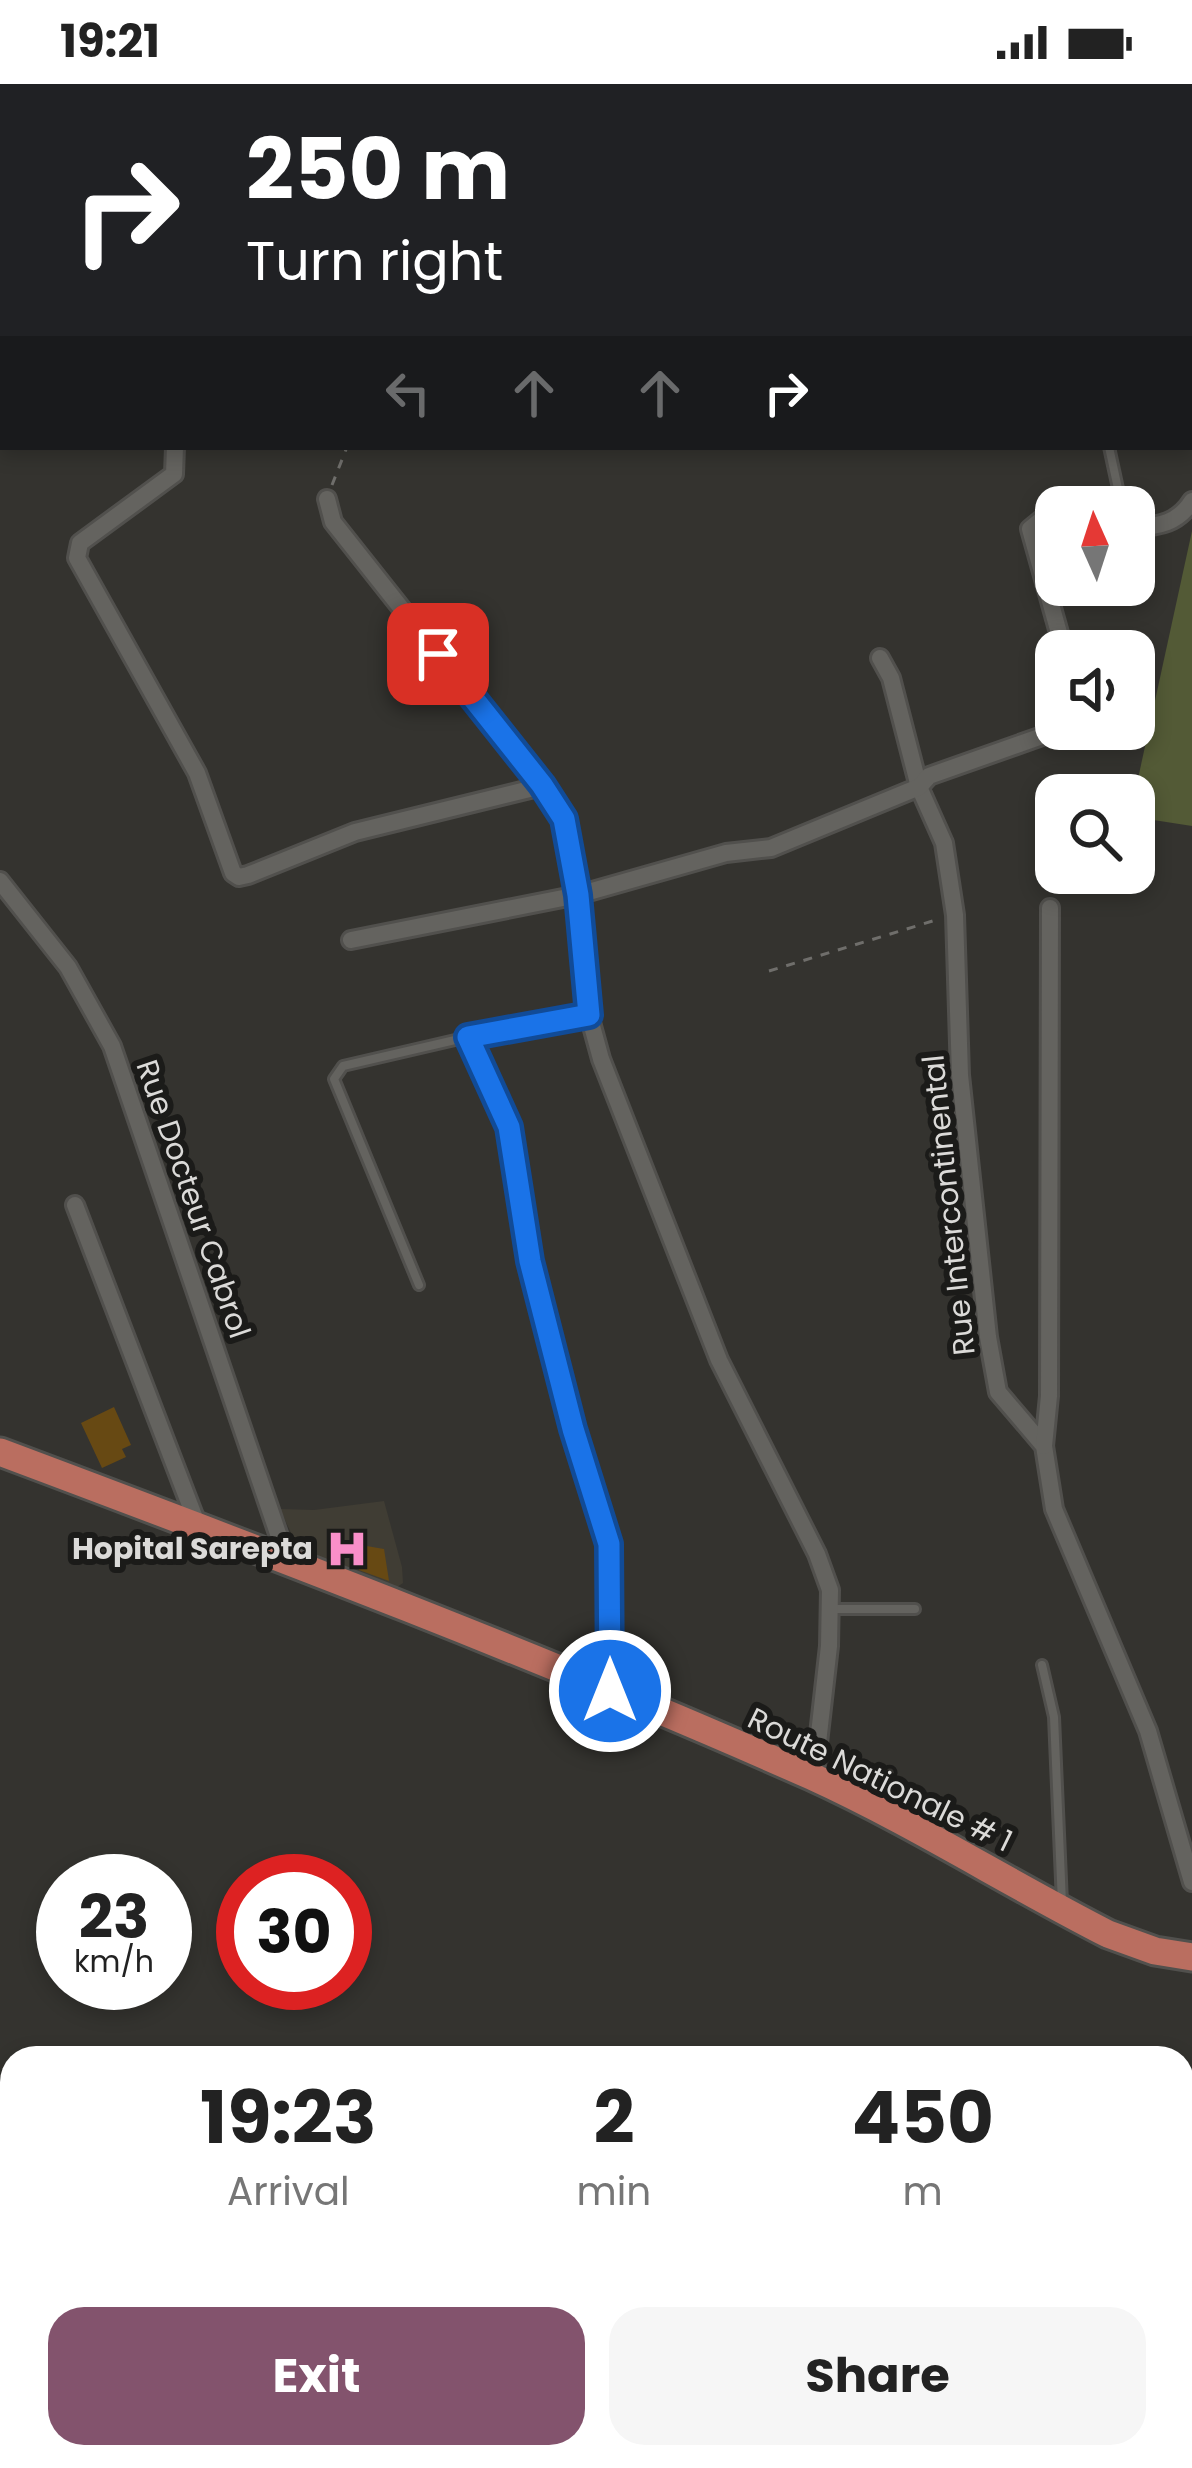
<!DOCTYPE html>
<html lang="en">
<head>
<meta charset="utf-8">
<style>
  :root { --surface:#fff; --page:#f6f6f6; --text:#222; --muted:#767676; --accent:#83536d }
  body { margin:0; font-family:Poppins,sans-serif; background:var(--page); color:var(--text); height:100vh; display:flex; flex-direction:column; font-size:45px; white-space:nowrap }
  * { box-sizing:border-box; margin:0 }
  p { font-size:39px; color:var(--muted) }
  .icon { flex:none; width:66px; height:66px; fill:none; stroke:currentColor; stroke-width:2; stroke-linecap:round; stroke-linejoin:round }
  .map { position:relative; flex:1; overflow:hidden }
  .side { position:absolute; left:0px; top:1962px; width:1194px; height:423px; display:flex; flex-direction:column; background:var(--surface); border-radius:36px 36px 0 0; box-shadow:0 6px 18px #0003 }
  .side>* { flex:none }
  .hud { position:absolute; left:0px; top:0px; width:1194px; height:366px; box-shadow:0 6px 18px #0003; background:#202124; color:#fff; overflow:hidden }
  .needle { width:78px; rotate:357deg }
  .controls { position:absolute; left:1035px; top:402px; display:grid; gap:24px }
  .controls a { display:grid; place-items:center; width:120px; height:120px; border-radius:24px; background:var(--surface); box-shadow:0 6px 18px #0003; font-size:60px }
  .speed { position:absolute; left:36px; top:1770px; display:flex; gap:24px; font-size:60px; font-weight:700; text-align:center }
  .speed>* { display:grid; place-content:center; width:156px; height:156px; border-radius:50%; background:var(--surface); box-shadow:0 6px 18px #0003; line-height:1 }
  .speed small { font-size:30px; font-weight:400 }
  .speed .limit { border:18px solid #d22; background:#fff; color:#111 }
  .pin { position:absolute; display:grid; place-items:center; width:102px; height:102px; color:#fff; margin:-51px; border-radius:24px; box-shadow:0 6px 18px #0006 }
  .me { position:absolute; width:132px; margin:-66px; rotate:0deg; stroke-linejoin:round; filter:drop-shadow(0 0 9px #0008) }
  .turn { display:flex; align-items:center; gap:42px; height:252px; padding:0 48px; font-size:54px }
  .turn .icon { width:156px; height:156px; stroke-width:2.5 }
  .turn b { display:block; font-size:84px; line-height:102px }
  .lanes { display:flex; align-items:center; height:114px; padding:0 48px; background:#0003; justify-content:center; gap:60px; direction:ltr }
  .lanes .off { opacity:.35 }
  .eta { display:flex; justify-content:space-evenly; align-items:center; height:204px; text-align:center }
  .eta b { font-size:72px; font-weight:700; line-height:84px }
  .cta { display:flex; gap:24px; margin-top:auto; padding:24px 48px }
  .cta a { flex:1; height:138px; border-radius:36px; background:var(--accent); color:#fff; font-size:48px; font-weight:700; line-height:138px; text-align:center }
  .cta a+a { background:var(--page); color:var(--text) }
  .status { display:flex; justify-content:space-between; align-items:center; height:84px; padding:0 60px; background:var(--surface); direction:ltr }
  .status svg { height:33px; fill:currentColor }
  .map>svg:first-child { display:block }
  .built { fill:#403d34 }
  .green { fill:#535a36 }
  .building { fill:#674913 }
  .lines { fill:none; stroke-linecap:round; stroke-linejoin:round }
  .lane-casing { stroke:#51504d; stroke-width:14 }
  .street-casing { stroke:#51504d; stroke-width:22 }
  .primary-casing { stroke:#51504d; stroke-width:33 }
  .path { stroke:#6f6e6b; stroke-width:3; stroke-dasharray:9 9; stroke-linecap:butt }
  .lane { stroke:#64635f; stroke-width:8 }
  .street { stroke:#64635f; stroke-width:16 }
  .primary { stroke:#ba6e60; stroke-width:27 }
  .route-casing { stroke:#114b97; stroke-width:30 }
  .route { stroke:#1a73e8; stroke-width:21 }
  .labels { text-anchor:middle; stroke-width:12; stroke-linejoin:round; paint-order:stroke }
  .street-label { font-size:30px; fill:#dbdad8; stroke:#1b1b19 }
  .poi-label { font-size:30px; font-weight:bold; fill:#dbdad8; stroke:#1b1b19; text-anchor:end }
</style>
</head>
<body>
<div class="status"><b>19:21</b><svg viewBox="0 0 49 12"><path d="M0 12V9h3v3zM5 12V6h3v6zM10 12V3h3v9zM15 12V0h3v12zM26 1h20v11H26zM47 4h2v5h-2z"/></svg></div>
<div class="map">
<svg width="1192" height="2384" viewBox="0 0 1192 2384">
  <rect width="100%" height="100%" fill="#34332f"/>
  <!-- built -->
  <path class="built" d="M384,1417L402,1483L403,1499L397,1503L302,1473L280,1425L314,1426Z"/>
  <!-- green -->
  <path class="green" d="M1192,447V742L1134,733V713Z"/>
  <!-- building -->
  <g class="building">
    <path d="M114,1323L131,1361L122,1365L126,1373L102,1384L81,1339Z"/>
    <path d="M355,1460L384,1465L389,1497L359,1486Z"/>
  </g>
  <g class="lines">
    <!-- lane casing -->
    <g class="lane-casing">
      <g id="lane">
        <path d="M1109,363L1122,423"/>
        <path d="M419,1201L334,995L343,982L468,953L589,931"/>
        <path d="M833,1525H915"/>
        <path d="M1042,1581L1054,1633L1062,1819"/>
      </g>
    </g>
    <!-- street casing -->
    <g class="street-casing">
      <g id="street">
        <path d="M983,0L987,3"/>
        <path d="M1191,135H1192"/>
        <path d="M0,281L3,285"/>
        <path d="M175,363L174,390L80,459L77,474L197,689L233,789L239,793L248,791L355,748L542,702"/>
        <path d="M327,415L333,438L542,702L564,735L578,811L589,931L601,975L719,1276L817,1470L830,1506L829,1562L814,1694"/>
        <path d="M1056,436H1041L1030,445L1064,567"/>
        <path d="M1134,444C1160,442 1178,439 1192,417"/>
        <path d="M880,574L891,594L919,703L944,759L955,831L960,991L988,1253L998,1308L1044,1362L1054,1425L1148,1647L1192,1798"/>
        <path d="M0,797L68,883L112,962L287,1476"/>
        <path d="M351,856L578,811L726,769L771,764L919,703L929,692L1062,645"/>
        <path d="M468,953L509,1043L530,1177L573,1345L609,1460L610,1607"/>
        <path d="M75,1121L198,1442"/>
        <path d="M1044,1362L1049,1312L1050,824"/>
        <path d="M0,2064L12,2109"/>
        <path d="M113,2373L117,2384"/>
      </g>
    </g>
    <!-- primary casing -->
    <g class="primary-casing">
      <path id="primary" d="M0,1368C272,1470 545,1574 811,1692C912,1738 1008,1799 1108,1850L1155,1867L1192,1873"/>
    </g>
    <!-- path -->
    <g class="path">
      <path d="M425,3L428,0"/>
      <path d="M332,401L347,363"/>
      <path d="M769,887L936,836"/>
    </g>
    <!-- lane -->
    <use href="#lane" class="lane"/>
    <!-- street -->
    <use href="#street" class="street"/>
    <!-- primary -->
    <use href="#primary" class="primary"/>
  </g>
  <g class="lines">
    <!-- route casing -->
    <g class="route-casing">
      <path id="route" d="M438,570L542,701L564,735L578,811L589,931L468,953L509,1043L530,1177L573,1345L609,1460L610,1607"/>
    </g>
    <!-- route -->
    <use href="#route" class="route"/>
  </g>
  <!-- icons -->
  <defs>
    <g id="hospital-bare" transform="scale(3.24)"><path d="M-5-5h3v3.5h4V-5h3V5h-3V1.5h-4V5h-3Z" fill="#f98fc9" stroke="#1b1b19" stroke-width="2.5" paint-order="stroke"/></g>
  </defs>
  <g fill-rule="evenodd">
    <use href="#hospital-bare" x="347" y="1465"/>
  </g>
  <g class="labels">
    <!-- street labels -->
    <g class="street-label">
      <text transform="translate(193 1115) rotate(71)" y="10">Rue Docteur Cabrol</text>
      <text transform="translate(949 1121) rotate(-96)" y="10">Rue Intercontinental</text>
      <text transform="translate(880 1696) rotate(26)" y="10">Route Nationale # 1</text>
    </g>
    <!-- poi labels -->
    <g class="poi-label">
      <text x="313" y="1475">Hopital Sarepta</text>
    </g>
  </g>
</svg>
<div class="controls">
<a><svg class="needle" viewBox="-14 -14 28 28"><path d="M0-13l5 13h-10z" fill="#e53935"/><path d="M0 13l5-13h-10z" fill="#767676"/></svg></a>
<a><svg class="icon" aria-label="sound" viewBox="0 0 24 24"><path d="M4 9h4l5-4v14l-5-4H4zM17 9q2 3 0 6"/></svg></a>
<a><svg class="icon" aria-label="search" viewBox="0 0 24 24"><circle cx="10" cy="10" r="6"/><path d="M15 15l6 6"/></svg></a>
</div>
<div class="speed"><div>23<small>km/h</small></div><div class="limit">30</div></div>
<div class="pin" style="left:438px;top:570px;background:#d93025"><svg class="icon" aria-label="arrive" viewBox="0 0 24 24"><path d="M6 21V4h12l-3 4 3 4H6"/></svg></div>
<svg class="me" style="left:610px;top:1607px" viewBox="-20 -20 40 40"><circle r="17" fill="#1a73e8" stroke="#fff" stroke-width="3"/><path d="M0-11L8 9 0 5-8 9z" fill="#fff"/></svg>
<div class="hud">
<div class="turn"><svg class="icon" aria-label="right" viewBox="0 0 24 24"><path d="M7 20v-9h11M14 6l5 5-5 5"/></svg><div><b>250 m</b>Turn right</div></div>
<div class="lanes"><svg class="icon off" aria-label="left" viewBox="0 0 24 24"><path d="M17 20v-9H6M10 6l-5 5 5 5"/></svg><svg class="icon off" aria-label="ahead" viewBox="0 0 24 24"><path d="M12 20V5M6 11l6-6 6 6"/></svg><svg class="icon off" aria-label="ahead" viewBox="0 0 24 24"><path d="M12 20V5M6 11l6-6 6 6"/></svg><svg class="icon" aria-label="right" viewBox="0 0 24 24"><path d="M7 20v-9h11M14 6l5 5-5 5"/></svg></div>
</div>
<section class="side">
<div class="eta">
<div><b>19:23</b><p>Arrival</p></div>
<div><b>2</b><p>min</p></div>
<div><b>450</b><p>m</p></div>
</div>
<div class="cta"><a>Exit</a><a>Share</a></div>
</section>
</div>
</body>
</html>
